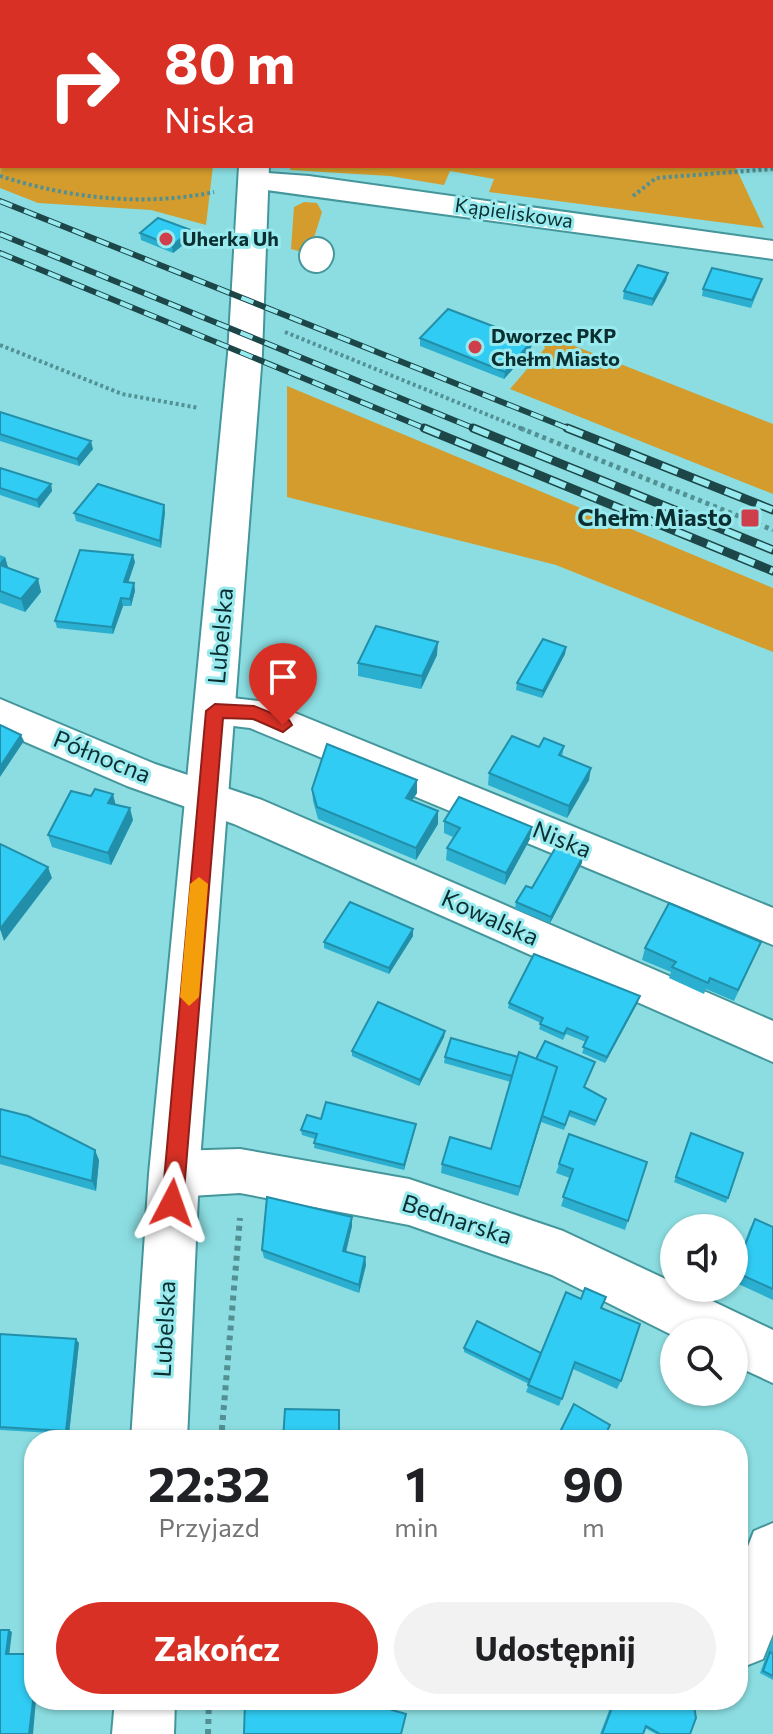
<!DOCTYPE html>
<html lang="pl">
<head>
<meta charset="utf-8">
<style>
  :root { --surface:#fff; --page:#f2f2f2; --text:#202124; --muted:#757577; --accent:#d93025 }
  body { margin:0; font-family:Commissioner,sans-serif; background:var(--page); color:var(--text); height:100vh; display:flex; flex-direction:column; font-size:30px; white-space:nowrap }
  * { box-sizing:border-box; margin:0 }
  p { font-size:26px; color:var(--muted) }
  .icon { flex:none; width:44px; height:44px; fill:none; stroke:currentColor; stroke-width:2; stroke-linecap:round; stroke-linejoin:round }
  .map { position:relative; flex:1; overflow:hidden }
  .drawer { position:absolute; left:24px; top:1430px; width:724px; height:280px; display:flex; flex-direction:column; background:var(--surface); border-radius:32px; box-shadow:0 2px 6px #0004 }
  .drawer>* { flex:none }
  .hud { position:absolute; left:0px; top:0px; width:774px; height:168px; box-shadow:0 2px 6px #0004; background:#d93025; color:#fff; overflow:hidden }
  .fabs { position:absolute; left:660px; top:1214px; display:grid; gap:16px }
  .fabs a { display:grid; place-items:center; width:88px; height:88px; border-radius:50%; background:var(--surface); box-shadow:0 2px 6px #0004; font-size:40px }
  .pin { position:absolute; display:grid; place-items:center; width:68px; height:68px; color:#fff; margin:-82px -34px; border-radius:50% 50% 50% 0; rotate:-45deg; box-shadow:0 0 8px #0007 }
  .pin .icon { rotate:45deg }
  .me { position:absolute; width:88px; margin:-44px; rotate:4deg; stroke-linejoin:round; filter:drop-shadow(0 0 6px #0008) }
  .turn { display:flex; align-items:center; gap:28px; height:168px; padding:0 32px; font-size:36px }
  .turn .icon { width:104px; height:104px; stroke-width:2.5 }
  .turn b { display:block; font-size:56px; line-height:68px }
  .eta { display:flex; justify-content:space-evenly; align-items:center; height:136px; text-align:center }
  .eta b { font-size:48px; font-weight:700; line-height:56px }
  .action { display:flex; gap:16px; margin-top:auto; padding:16px 32px }
  .action a { flex:1; height:92px; border-radius:48px; background:var(--accent); color:#fff; font-size:32px; font-weight:700; line-height:92px; text-align:center }
  .action a+a { background:var(--page); color:var(--text) }
  .map>svg:first-child { display:block }
  .green { fill:#d39c2c }
  .lines { fill:none; stroke-linecap:round; stroke-linejoin:round }
  .river { fill:#cb4851; fill-rule:evenodd }
  .pedestrian-casing { stroke:#44969b; stroke-width:36 }
  .minor-casing { stroke:#44969b; stroke-width:4 }
  .secondary-casing { stroke:#44969b; stroke-width:4 }
  .path-far2 { stroke:#529093; stroke-width:4; stroke-dasharray:3 3; stroke-linecap:butt }
  .path-far1 { stroke:#529093; stroke-width:5; stroke-dasharray:4 4; stroke-linecap:butt }
  .path { stroke:#529093; stroke-width:6; stroke-dasharray:5 5; stroke-linecap:butt }
  .pedestrian { stroke:#fff; stroke-width:32 }
  .minor { fill:#fff; fill-rule:evenodd }
  .secondary { fill:#fff; fill-rule:evenodd }
  .rail-far1-casing { stroke:#1c4648; stroke-width:6 }
  .rail-casing { stroke:#1c4648; stroke-width:9 }
  .rail-far1 { stroke:#98eaee; stroke-width:4; stroke-dasharray:13; stroke-linecap:butt }
  .rail { stroke:#98eaee; stroke-width:6; stroke-dasharray:17; stroke-linecap:butt }
  .wall { fill:#2aafd1 }
  .shaded-wall { fill:#228faa }
  .building { fill:#31ccf3; stroke:#228faa; stroke-width:2 }
  .route { fill:#d93025; stroke:#8d1f18; stroke-width:2 }
  .slow { fill:#f59e0b }
  .poi-dot { fill:#cf3f4b; stroke:#98eaee; stroke-width:3 }
  .labels { text-anchor:middle; stroke-width:6; stroke-linejoin:round; paint-order:stroke }
  .far-street-label { font-size:20px; fill:#0b2f31; stroke:#98eaee }
  .far-poi-label { font-size:20px; font-weight:bold; fill:#0b2f31; stroke:#98eaee; text-anchor:start }
  .poi-label { font-size:24px; font-weight:bold; fill:#0b2f31; stroke:#98eaee; text-anchor:end }
  .street-label { font-size:24px; fill:#0b2f31; stroke:#98eaee }
</style>
</head>
<body>
<div class="map">
<svg width="773" height="1734" viewBox="0 0 773 1734">
  <rect width="100%" height="100%" fill="#8bdde1"/>
  <!-- green -->
  <g class="green">
    <path d="M2,65V166H213L206,225L151,210L38,203L0,188Z"/>
    <path d="M773,131V166L736,168L764,228L489,192L494,179L450,171L444,185L390,176L290,170L291,166H772Z"/>
    <path d="M304,202L317,203L322,212L309,254L291,249L294,207Z"/>
    <path d="M539,332L773,424V494L510,389L545,348Z"/>
    <path d="M287,386L773,588V652L556,565L287,497Z"/>
  </g>
  <g class="lines">
    <!-- river -->
    <g class="river">
      <path d="M0,122L2,123V157L0,156Z"/>
      <rect x="772" y="129" width="1" height="34"/>
    </g>
    <!-- pedestrian casing -->
    <g class="pedestrian-casing">
      <path id="pedestrian" d="M316,256L317,254"/>
    </g>
    <!-- minor casing -->
    <g class="minor-casing">
      <g id="minor">
        <path d="M254,172L309,176L773,241V259L244,187L239,181L244,175Z"/>
        <path d="M215,696L268,702L773,908V945L250,728L201,722L195,711L201,700Z"/>
        <path d="M0,699L155,764L262,800L773,1021V1062L234,824L127,786L0,731Z"/>
        <path d="M240,1149L409,1179L563,1231L674,1283V1288H685L773,1330V1383L734,1365V1332H674V1336L552,1275L409,1225L240,1193L174,1197L157,1190L150,1174L157,1158L174,1151Z"/>
        <path d="M773,1523V1634L763,1659L743,1667L738,1665V1572L754,1531Z"/>
      </g>
    </g>
    <!-- secondary casing -->
    <g class="secondary-casing">
      <g id="secondary">
        <path d="M239,166H269L262,354L199,1174L187,1440H131L149,1174L228,354Z"/>
        <path d="M115,1700H175L174,1734H112Z"/>
      </g>
    </g>
    <!-- path-far2 -->
    <g class="path-far2">
      <path d="M0,176C69,198 143,207 214,192"/>
      <path d="M633,196L656,178L773,169"/>
      <path d="M285,332L525,430"/>
      <path d="M0,345L122,394L199,408"/>
    </g>
    <!-- path-far1 -->
    <path class="path-far1" d="M520,428L773,530"/>
    <!-- path -->
    <g class="path">
      <path d="M221,1440L240,1218"/>
      <path d="M208,1734L209,1700"/>
    </g>
    <!-- pedestrian -->
    <use href="#pedestrian" class="pedestrian"/>
    <!-- minor -->
    <use href="#minor" class="minor"/>
    <!-- secondary -->
    <use href="#secondary" class="secondary"/>
    <!-- rail-far1 casing -->
    <g class="rail-far1-casing">
      <g id="rail-far1">
        <path d="M0,201L572,430"/>
        <path d="M0,234L478,430"/>
        <path d="M0,253L429,430"/>
      </g>
    </g>
    <!-- rail casing -->
    <g class="rail-casing">
      <g id="rail">
        <path d="M424,428L773,571"/>
        <path d="M473,428L773,550"/>
        <path d="M567,428L773,510"/>
      </g>
    </g>
    <!-- rail-far1 -->
    <use href="#rail-far1" class="rail-far1"/>
    <!-- rail -->
    <use href="#rail" class="rail"/>
  </g>
  <!-- wall -->
  <g class="wall">
    <rect x="148" y="0" width="70" height="2"/>
    <path d="M191,230L192,238L173,253L141,240L140,233Z"/>
    <path d="M668,273L666,281L652,306L623,299L624,291Z"/>
    <path d="M760,286L751,308L702,296L703,289Z"/>
    <path d="M420,338L531,349L504,379L420,346Z"/>
    <path d="M0,412L93,449L79,466L0,441Z"/>
    <path d="M0,468L51,484L52,491L39,508L0,495Z"/>
    <path d="M165,512L161,548L76,521L74,513Z"/>
    <path d="M0,555L5,557L8,568L38,579L41,592L25,612L0,603Z"/>
    <path d="M135,562L128,583H134L135,591L131,606H123L113,634L57,628L55,621Z"/>
    <path d="M566,647L565,654L542,698L516,690L517,683Z"/>
    <path d="M437,655L421,689L358,676V663Z"/>
    <path d="M564,746L562,757L589,780L567,818L488,785L489,773L539,747Z"/>
    <path d="M417,780V793L412,800L438,824L416,860L318,819L313,801L312,789Z"/>
    <path d="M115,805L133,820L111,865L52,847L48,835Z"/>
    <path d="M444,821L532,827L530,839L505,885L446,860L447,848L453,837L444,833Z"/>
    <path d="M582,863L550,923L515,909L516,902L532,888Z"/>
    <path d="M413,936L389,974L324,948V942Z"/>
    <path d="M645,948L756,954L734,1001L706,989L704,994L669,978L671,972L642,960Z"/>
    <path d="M638,1002L605,1063L582,1053L586,1042L566,1034L563,1040L539,1029L541,1023L508,1008L509,1003Z"/>
    <path d="M445,1031L444,1037L419,1086L352,1056V1051Z"/>
    <path d="M445,1057H518L593,1067L584,1087L606,1099L595,1126L569,1116L564,1130L541,1122L518,1196L441,1173L442,1164L491,1149L511,1082L444,1063Z"/>
    <path d="M0,1109L99,1160L96,1191L0,1164Z"/>
    <path d="M321,1119L416,1124L415,1129L404,1170L314,1148L315,1139L302,1135L301,1130Z"/>
    <path d="M691,1133L728,1198L726,1203L674,1182Z"/>
    <path d="M647,1162L625,1230L561,1206L570,1178L556,1173L559,1164Z"/>
    <path d="M755,1219L773,1227V1300L734,1282V1271L750,1228Z"/>
    <path d="M352,1226L346,1252L365,1257L366,1265L359,1293L264,1258L262,1250Z"/>
    <path d="M602,1308L621,1381L617,1389L573,1369L559,1406L526,1392L529,1384L464,1352V1348L541,1353Z"/>
    <path d="M0,1334L79,1343L69,1434L0,1430Z"/>
    <path d="M773,1637V1680L760,1673Z"/>
    <path d="M613,1700H638L651,1707L653,1700H693L690,1734H656L645,1728L643,1734H600Z"/>
  </g>
  <!-- shaded-wall -->
  <g class="shaded-wall">
    <path d="M191,230L192,238L173,253L172,246Z"/>
    <path d="M668,273L666,281L652,306L653,299Z"/>
    <path d="M532,341L531,349L504,379L505,372Z"/>
    <path d="M91,441L93,449L79,466L77,459Z"/>
    <path d="M51,484L52,491L39,508L37,500Z"/>
    <path d="M164,505L165,512L161,548L160,541Z"/>
    <path d="M133,555L135,562L126,589L124,582Z"/>
    <path d="M5,557L9,571L0,570V563Z"/>
    <path d="M38,579L41,592L25,612L21,599Z"/>
    <path d="M134,583L135,591L131,606L130,599Z"/>
    <path d="M121,598L123,606L113,634L112,627Z"/>
    <path d="M438,642L437,655L421,689L422,676Z"/>
    <path d="M566,647L565,654L542,698L543,691Z"/>
    <path d="M21,735L24,741L0,777V767Z"/>
    <path d="M591,768L589,780L567,818L569,806Z"/>
    <path d="M417,780V793L406,810V798Z"/>
    <path d="M113,794L116,806L108,803Z"/>
    <path d="M130,808L133,820L111,865L108,853Z"/>
    <path d="M438,811V824L416,860V848Z"/>
    <path d="M532,827L530,839L505,885L506,873Z"/>
    <path d="M583,856L582,863L550,923L551,917Z"/>
    <path d="M48,867L52,878L4,941L0,929Z"/>
    <path d="M413,929V936L389,974V968Z"/>
    <path d="M640,996L638,1002L605,1063L607,1057Z"/>
    <path d="M445,1031L444,1037L419,1086L420,1080Z"/>
    <path d="M557,1067L541,1122L518,1196L520,1187Z"/>
    <path d="M416,1124L415,1129L404,1170V1165Z"/>
    <path d="M95,1150L99,1160L96,1191L92,1181Z"/>
    <path d="M352,1217V1226L344,1260L343,1251Z"/>
    <path d="M365,1257L366,1265L359,1293V1285Z"/>
    <path d="M76,1339L79,1343L69,1434L66,1431Z"/>
    <path d="M9,1630L12,1632L9,1656L6,1654Z"/>
    <path d="M34,1693V1700H36L33,1734H29Z"/>
  </g>
  <!-- building -->
  <g class="building">
    <rect x="168" y="0" width="48" height="2"/>
    <path d="M368,0H407L406,1L388,2H368Z"/>
    <path d="M390,1L441,2H390Z"/>
    <path d="M158,218L191,230L172,246L140,233Z"/>
    <path d="M638,265L668,273L653,299L624,291Z"/>
    <path d="M712,268L762,279L752,300L703,289Z"/>
    <path d="M448,309L532,341L505,372L420,338Z"/>
    <path d="M0,412L91,441L77,459L0,434Z"/>
    <path d="M0,468L51,484L37,500L0,488Z"/>
    <path d="M98,484L164,505L160,541L74,513Z"/>
    <path d="M80,550L133,555L124,582L134,583L130,599L121,598L112,627L55,621Z"/>
    <path d="M0,565L38,579L21,599L0,591Z"/>
    <path d="M376,626L438,642L422,676L358,663Z"/>
    <path d="M543,639L566,647L543,691L517,683Z"/>
    <path d="M0,725L21,735L0,767Z"/>
    <path d="M512,736L539,747L544,738L564,746L559,755L591,768L569,806L489,773Z"/>
    <path d="M327,744L417,780L406,798L438,811L416,848L317,807L312,789Z"/>
    <path d="M95,789L113,794L108,803L130,808L108,853L48,835L71,791L91,796Z"/>
    <path d="M459,797L532,827L506,873L447,848L460,828L444,821Z"/>
    <path d="M0,844L48,867L0,929Z"/>
    <path d="M557,845L583,856L551,917L516,902L526,886L532,888Z"/>
    <path d="M350,902L413,929L389,968L324,942Z"/>
    <path d="M669,903L761,942L738,990L710,978L708,983L672,967L676,962L645,948Z"/>
    <path d="M534,954L640,996L607,1057L583,1047L588,1037L567,1028L564,1034L540,1024L543,1018L509,1003Z"/>
    <path d="M378,1002L445,1031L420,1080L352,1051Z"/>
    <path d="M451,1038L518,1057L512,1076L445,1057Z"/>
    <path d="M545,1041L595,1062L584,1087L606,1099L596,1121L570,1111L565,1125L542,1116L557,1067L536,1059Z"/>
    <path d="M519,1052L557,1067L520,1187L442,1164L450,1137L491,1149Z"/>
    <path d="M326,1102L416,1124L404,1165L314,1143L317,1134L301,1130L307,1115L321,1119Z"/>
    <path d="M0,1109L28,1116L95,1150L92,1181L0,1156Z"/>
    <path d="M691,1133L743,1153L728,1198L676,1177Z"/>
    <path d="M569,1134L647,1162L628,1221L563,1197L573,1169L559,1164Z"/>
    <path d="M267,1197L352,1217L343,1251L365,1257L359,1285L262,1250Z"/>
    <path d="M755,1219L773,1227V1289L735,1272Z"/>
    <path d="M585,1288L606,1297L601,1308L640,1324L621,1381L575,1362L562,1399L528,1385L566,1292L581,1299Z"/>
    <path d="M477,1321L541,1353L530,1380L464,1348Z"/>
    <path d="M0,1334L76,1339L66,1431L0,1427Z"/>
    <path d="M574,1404L610,1425L603,1440H556Z"/>
    <path d="M285,1409L339,1410V1440H283Z"/>
    <path d="M0,1630H9L6,1654H34V1693L29,1734H0Z"/>
    <path d="M770,1652L773,1654V1676L763,1671Z"/>
    <path d="M245,1700H395L392,1710L406,1714L401,1734H244Z"/>
    <path d="M615,1700H638L652,1708L655,1700H693L696,1718L690,1734H660L646,1726L643,1734H602Z"/>
  </g>
  <!-- route -->
  <path class="route" d="M215,704L254,706L289,720L292,725L283,732L253,719L223,718L183,1203L180,1210L172,1213L165,1210L162,1203L206,711Z"/>
  <!-- slow -->
  <path class="slow" d="M199,877L208,884L199,997L189,1006L180,997L190,884Z"/>
  <!-- markers -->
  <g class="poi-dot">
    <circle cx="166" cy="239" r="8"/>
    <circle cx="475" cy="347" r="8"/>
    <rect x="740" y="508" width="20" height="20" rx="4"/>
  </g>
  <g class="labels">
    <!-- far-street labels -->
    <g class="far-street-label">
      <text transform="translate(514 213) rotate(8)" y="7">Kąpieliskowa</text>
    </g>
    <!-- far-poi labels -->
    <g class="far-poi-label">
      <text x="182" y="246">Uherka Uh</text>
      <text x="491" y="343">Dworzec PKP<tspan x="491" dy="23">Chełm Miasto</tspan></text>
    </g>
    <!-- poi labels -->
    <g class="poi-label">
      <text x="732" y="526">Chełm Miasto</text>
    </g>
    <!-- street labels -->
    <g class="street-label">
      <text transform="translate(221 636) rotate(-85)" y="8">Lubelska</text>
      <text transform="translate(102 757) rotate(22)" y="8">Północna</text>
      <text transform="translate(562 840) rotate(22)" y="8">Niska</text>
      <text transform="translate(490 918) rotate(24)" y="8">Kowalska</text>
      <text transform="translate(457 1220) rotate(18)" y="8">Bednarska</text>
      <text transform="translate(165 1329) rotate(-87)" y="8">Lubelska</text>
    </g>
  </g>
</svg>
<div class="fabs">
<a><svg class="icon" aria-label="sound" viewBox="0 0 24 24"><path d="M4 9h4l5-4v14l-5-4H4zM17 9q2 3 0 6"/></svg></a>
<a><svg class="icon" aria-label="search" viewBox="0 0 24 24"><circle cx="10" cy="10" r="6"/><path d="M15 15l6 6"/></svg></a>
</div>
<div class="pin" style="left:283px;top:725px;background:#d93025"><svg class="icon" aria-label="arrive" viewBox="0 0 24 24"><path d="M6 21V4h12l-3 4 3 4H6"/></svg></div>
<svg class="me" style="left:172px;top:1203px" viewBox="-20 -20 40 40"><path d="M0-17L14 15 0 8-14 15z" fill="#d93025" stroke="#fff" stroke-width="4"/></svg>
<div class="hud">
<div class="turn"><svg class="icon" aria-label="right" viewBox="0 0 24 24"><path d="M7 20v-9h11M14 6l5 5-5 5"/></svg><div><b>80 m</b>Niska</div></div>
</div>
<section class="drawer">
<div class="eta">
<div><b>22:32</b><p>Przyjazd</p></div>
<div><b>1</b><p>min</p></div>
<div><b>90</b><p>m</p></div>
</div>
<div class="action"><a>Zakończ</a><a>Udostępnij</a></div>
</section>
</div>
</body>
</html>
